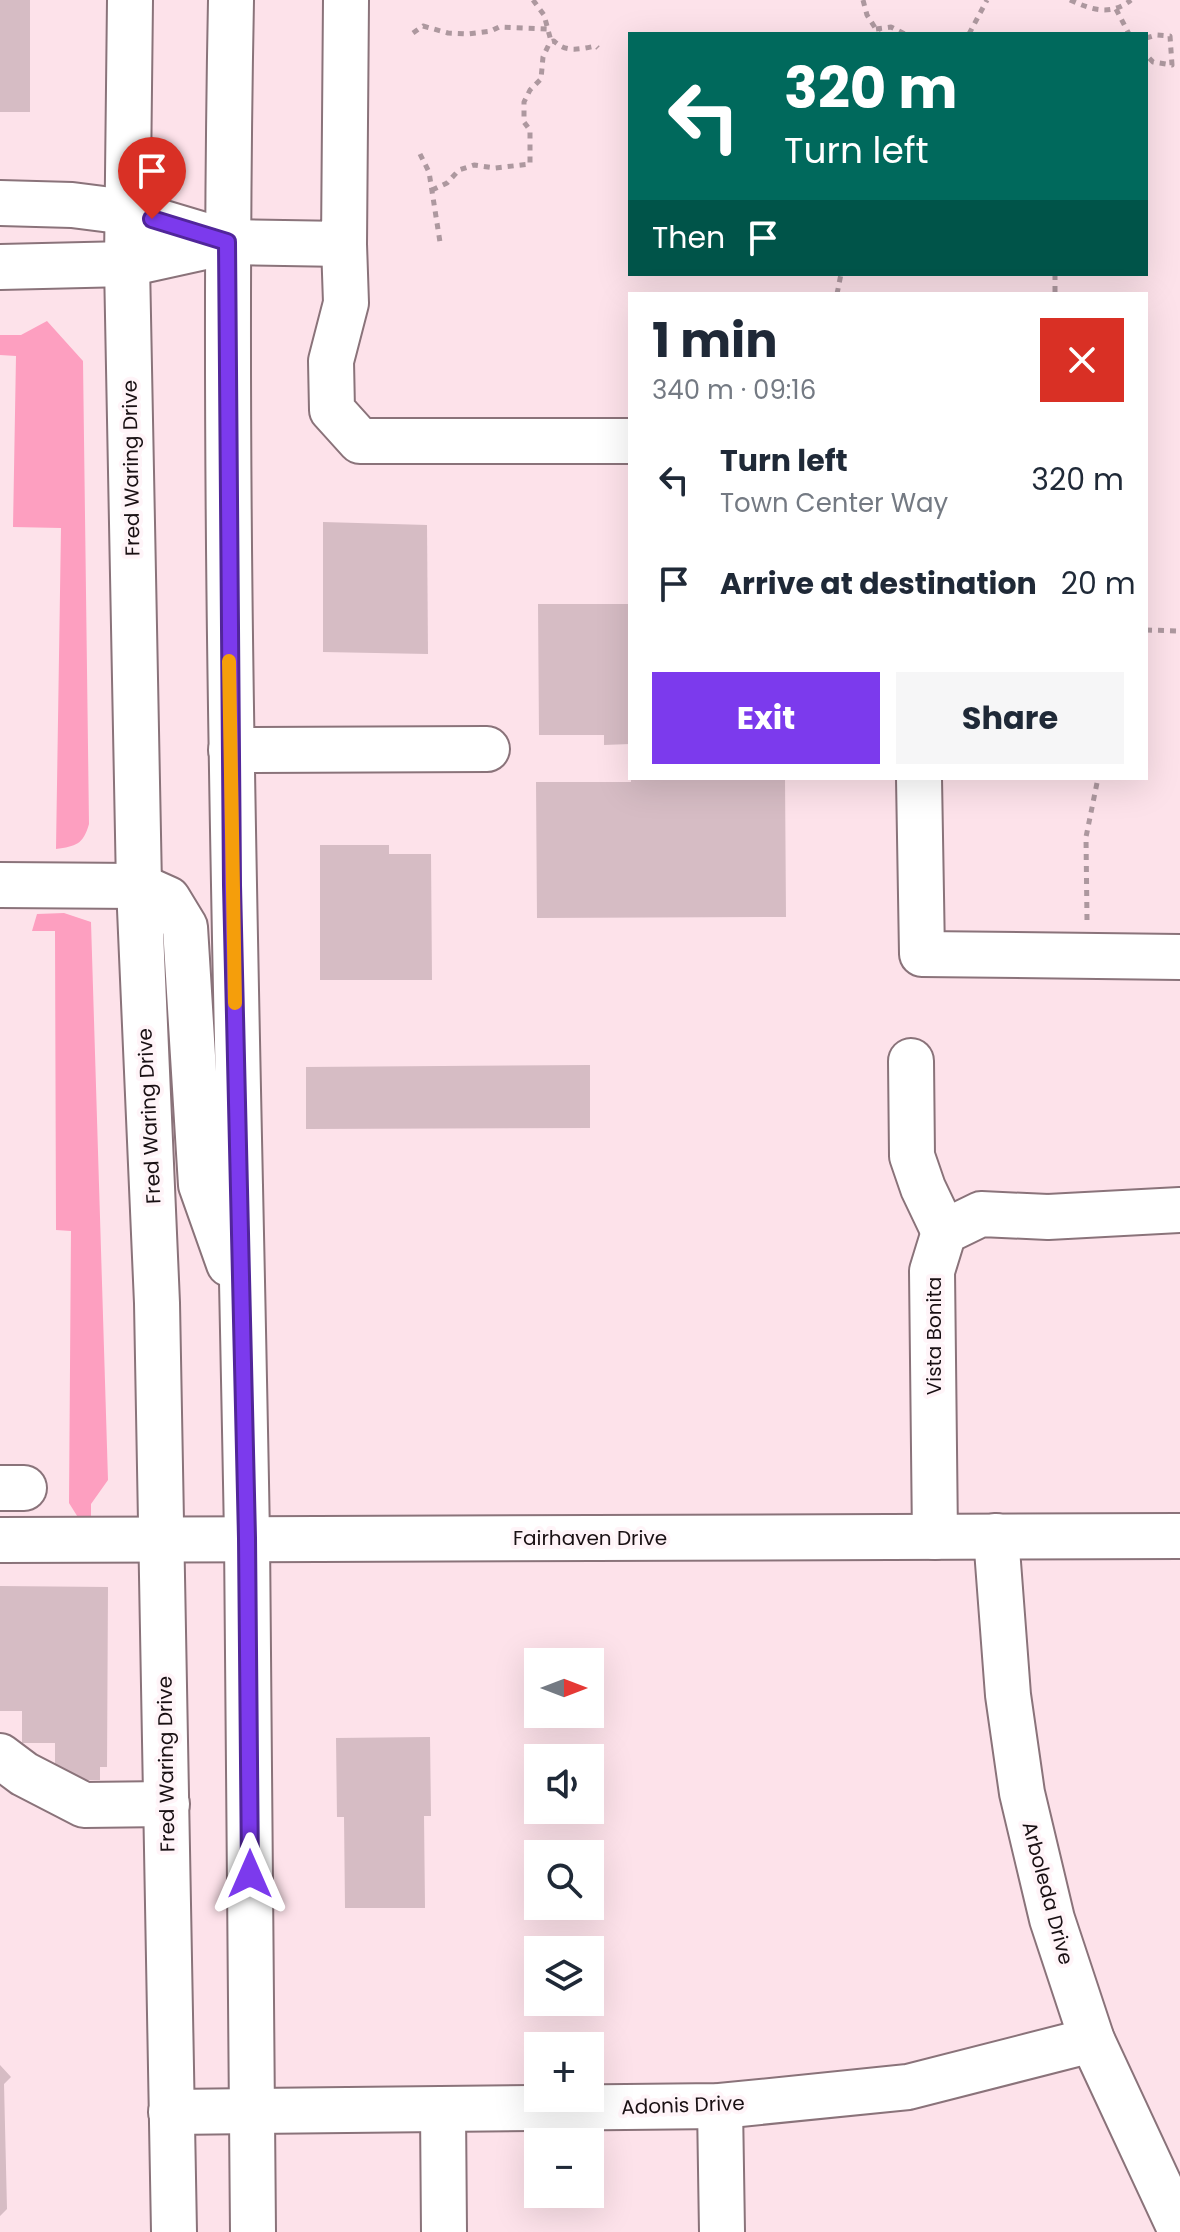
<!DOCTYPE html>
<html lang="en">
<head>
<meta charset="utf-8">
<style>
  :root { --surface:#fff; --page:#f6f6f7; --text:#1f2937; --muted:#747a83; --accent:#7c3aed }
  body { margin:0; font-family:Poppins,sans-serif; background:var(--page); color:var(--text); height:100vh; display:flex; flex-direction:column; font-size:30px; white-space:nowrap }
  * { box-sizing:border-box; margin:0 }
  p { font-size:26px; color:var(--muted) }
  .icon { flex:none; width:44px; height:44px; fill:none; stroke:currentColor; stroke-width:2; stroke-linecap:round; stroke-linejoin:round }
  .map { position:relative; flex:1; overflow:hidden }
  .drawer { position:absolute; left:628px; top:292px; width:520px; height:488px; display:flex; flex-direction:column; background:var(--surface); border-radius:0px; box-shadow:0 8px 32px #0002 }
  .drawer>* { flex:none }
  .hud { position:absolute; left:628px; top:32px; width:520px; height:244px; border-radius:0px; box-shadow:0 8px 32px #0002; background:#00695c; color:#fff; overflow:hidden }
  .needle { width:52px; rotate:90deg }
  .tools { position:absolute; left:524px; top:1648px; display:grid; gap:16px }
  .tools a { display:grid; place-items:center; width:80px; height:80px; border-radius:0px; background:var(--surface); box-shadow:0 8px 32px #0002; font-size:40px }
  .pin { position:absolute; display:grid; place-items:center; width:68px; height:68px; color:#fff; margin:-82px -34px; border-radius:50% 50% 50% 0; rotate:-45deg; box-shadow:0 0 8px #0007 }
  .pin .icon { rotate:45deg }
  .me { position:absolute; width:88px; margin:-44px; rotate:0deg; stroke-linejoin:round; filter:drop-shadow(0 0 6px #0008) }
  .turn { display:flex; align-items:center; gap:28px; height:168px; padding:0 24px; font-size:36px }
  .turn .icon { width:104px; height:104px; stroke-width:2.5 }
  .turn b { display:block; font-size:56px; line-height:68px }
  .then { display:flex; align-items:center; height:76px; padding:0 24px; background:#0003; gap:16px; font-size:30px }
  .round { display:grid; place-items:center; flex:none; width:84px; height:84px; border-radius:0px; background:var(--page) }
  .headline { display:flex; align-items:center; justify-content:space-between; height:136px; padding:0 24px }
  h1 { font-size:48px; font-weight:700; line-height:60px }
  .primary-button { display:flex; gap:16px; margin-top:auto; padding:16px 24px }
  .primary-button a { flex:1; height:92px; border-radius:0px; background:var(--accent); color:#fff; font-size:32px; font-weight:700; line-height:92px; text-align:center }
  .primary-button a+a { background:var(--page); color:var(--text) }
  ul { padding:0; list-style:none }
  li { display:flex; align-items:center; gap:24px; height:104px; padding:0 24px }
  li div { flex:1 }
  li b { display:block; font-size:30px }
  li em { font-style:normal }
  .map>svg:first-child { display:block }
  .green { fill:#fd9fc0 }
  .building { fill:#d6bcc4 }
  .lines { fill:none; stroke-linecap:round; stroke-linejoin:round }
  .minor-casing { stroke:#8a737a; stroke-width:48 }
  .major-casing { stroke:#8a737a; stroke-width:48 }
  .path { stroke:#ad989f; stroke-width:5; stroke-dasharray:6 6; stroke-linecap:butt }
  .minor { stroke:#fff; stroke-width:44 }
  .major { stroke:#fff; stroke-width:44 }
  .route-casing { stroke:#51269a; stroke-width:20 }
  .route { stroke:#7c3aed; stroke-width:14 }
  .slow { stroke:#f59e0b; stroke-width:14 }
  .labels { text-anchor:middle; stroke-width:8; stroke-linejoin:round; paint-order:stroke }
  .street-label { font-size:20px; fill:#191013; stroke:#fff4f8 }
</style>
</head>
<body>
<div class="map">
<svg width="1180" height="2232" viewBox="0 0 1180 2232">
  <rect width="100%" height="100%" fill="#fde2ea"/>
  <!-- green -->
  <g class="green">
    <path d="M47,321L83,361L89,824C83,845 76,846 56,849L61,528L13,527L16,356L0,355V335H21Z"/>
    <path d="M64,913L91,922L108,1480L91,1504V1519H79L69,1503L71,1231L56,1230L55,931H32L37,914Z"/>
  </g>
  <!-- building -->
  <g class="building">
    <rect x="0" y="0" width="30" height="112"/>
    <path d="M323,522L427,525L428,654L323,652Z"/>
    <path d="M538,604H630V744L604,745V735H539Z"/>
    <path d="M631,778H785L786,917L537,918L536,782H631Z"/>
    <path d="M320,845H389V854H431L432,980H320Z"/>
    <path d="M590,1065V1128L306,1129V1067Z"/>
    <path d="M0,1586L108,1587L107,1767H100V1780H55V1743H22V1711H0Z"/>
    <path d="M430,1737L431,1816H424L425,1908H345L344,1817H337L336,1738Z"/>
    <path d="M0,2065L11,2077L4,2084L7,2209L0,2216Z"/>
  </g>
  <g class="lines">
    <!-- minor casing -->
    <g class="minor-casing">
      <g id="minor">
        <path d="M0,203L72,205L127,212L224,241"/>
        <path d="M344,244L346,303L331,361L332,410L360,441H630"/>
        <path d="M0,267L127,264L227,242L344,244L346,0"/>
        <path d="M231,750L487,749"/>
        <path d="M919,778L922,954L1180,957"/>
        <path d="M0,885L139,886"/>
        <path d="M911,1061L912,1156L923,1188L944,1232"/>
        <path d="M0,1488H24"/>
        <path d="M996,1536L1008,1695L1022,1793L1052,1919L1092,2040L1180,2229"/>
        <path d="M935,1537L932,1271L944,1232L981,1214L1048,1217L1180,1210"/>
        <path d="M0,1540L1180,1536"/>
        <path d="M0,1756L24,1774L84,1805L167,1804"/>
        <path d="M720,2106L722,2232"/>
        <path d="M443,2109L444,2232"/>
        <path d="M171,2112L720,2106L908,2087L1092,2040"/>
      </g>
    </g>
    <!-- major casing -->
    <g class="major-casing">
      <g id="major">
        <path d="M130,0L127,264L139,886L157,1303L174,2232"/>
        <path d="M231,0C221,512 238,1024 247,1537C251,1768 250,2000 253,2232"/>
        <path d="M139,886L168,899L185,927L201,1185L229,1264"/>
      </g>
    </g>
    <!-- path -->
    <g class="path">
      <path d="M533,0L544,15L551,41"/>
      <path d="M863,0L867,15L879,34"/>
      <path d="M1070,0C1092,10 1111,16 1131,0"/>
      <path d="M1116,9L1129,34"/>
      <path d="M876,29L891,27L905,34"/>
      <path d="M413,33L423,26L448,33L467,34L491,31L499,27L547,29"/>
      <path d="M969,34L987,0"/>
      <path d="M1146,38L1156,35L1170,36L1172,65L1153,62L1146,55"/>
      <path d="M420,154L429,172L440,242"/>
      <path d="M432,190L447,183L459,170L474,165L495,168L530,164V130L524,122V102L530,90L541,79L543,57L550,42L554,41C566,53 580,49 596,46L598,48"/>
      <path d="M1055,274V294"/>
      <path d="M837,294L841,274"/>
      <path d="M1146,630L1180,631"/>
      <path d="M1087,920L1086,837L1098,778"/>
    </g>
    <!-- minor -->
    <use href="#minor" class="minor"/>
    <!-- major -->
    <use href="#major" class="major"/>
  </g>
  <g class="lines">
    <!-- route casing -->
    <g class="route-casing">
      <path id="route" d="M152,219L227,242L232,885L247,1538L250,1874"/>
    </g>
    <!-- route -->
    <use href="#route" class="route"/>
    <!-- slow -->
    <path class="slow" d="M229,661L235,1003"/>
  </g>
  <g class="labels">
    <!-- street labels -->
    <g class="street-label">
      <text transform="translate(131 468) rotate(-91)" y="7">Fred Waring Drive</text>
      <text transform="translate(149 1116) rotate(-93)" y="7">Fred Waring Drive</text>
      <text transform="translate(934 1336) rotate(-90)" y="7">Vista Bonita</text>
      <text x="590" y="1545">Fairhaven Drive</text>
      <text transform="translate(166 1764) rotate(-91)" y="7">Fred Waring Drive</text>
      <text transform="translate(1048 1893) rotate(75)" y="7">Arboleda Drive</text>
      <text transform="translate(683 2105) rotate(-2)" y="7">Adonis Drive</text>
    </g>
  </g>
</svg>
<div class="tools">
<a><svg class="needle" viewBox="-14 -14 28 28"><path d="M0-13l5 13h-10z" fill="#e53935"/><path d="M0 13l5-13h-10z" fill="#747a83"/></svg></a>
<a><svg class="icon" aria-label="sound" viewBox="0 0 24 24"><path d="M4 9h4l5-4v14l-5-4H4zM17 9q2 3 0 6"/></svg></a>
<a><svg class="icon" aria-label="search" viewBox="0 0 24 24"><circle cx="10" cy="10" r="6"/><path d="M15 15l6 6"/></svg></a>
<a><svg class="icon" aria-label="layers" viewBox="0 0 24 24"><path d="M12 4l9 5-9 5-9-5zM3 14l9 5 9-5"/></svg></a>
<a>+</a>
<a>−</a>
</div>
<div class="pin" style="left:152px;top:219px;background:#d93025"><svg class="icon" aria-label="arrive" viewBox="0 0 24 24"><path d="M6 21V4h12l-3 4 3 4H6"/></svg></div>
<svg class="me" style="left:250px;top:1874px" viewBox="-20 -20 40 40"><path d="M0-17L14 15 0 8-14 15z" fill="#7c3aed" stroke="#fff" stroke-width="4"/></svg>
<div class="hud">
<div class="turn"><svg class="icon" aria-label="left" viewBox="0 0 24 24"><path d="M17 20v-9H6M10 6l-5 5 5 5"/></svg><div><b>320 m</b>Turn left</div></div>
<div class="then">Then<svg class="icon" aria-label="arrive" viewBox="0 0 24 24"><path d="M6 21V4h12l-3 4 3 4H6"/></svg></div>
</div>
<section class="drawer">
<div class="headline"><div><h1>1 min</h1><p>340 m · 09:16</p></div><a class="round" style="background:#d93025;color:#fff"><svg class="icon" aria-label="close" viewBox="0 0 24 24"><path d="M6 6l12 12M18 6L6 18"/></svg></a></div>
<ul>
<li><svg class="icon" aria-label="left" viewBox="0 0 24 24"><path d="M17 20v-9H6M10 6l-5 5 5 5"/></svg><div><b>Turn left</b><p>Town Center Way</p></div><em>320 m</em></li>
<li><svg class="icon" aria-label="arrive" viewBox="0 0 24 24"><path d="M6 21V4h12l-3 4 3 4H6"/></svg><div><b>Arrive at destination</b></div><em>20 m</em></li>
</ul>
<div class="primary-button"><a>Exit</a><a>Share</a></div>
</section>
</div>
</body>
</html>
